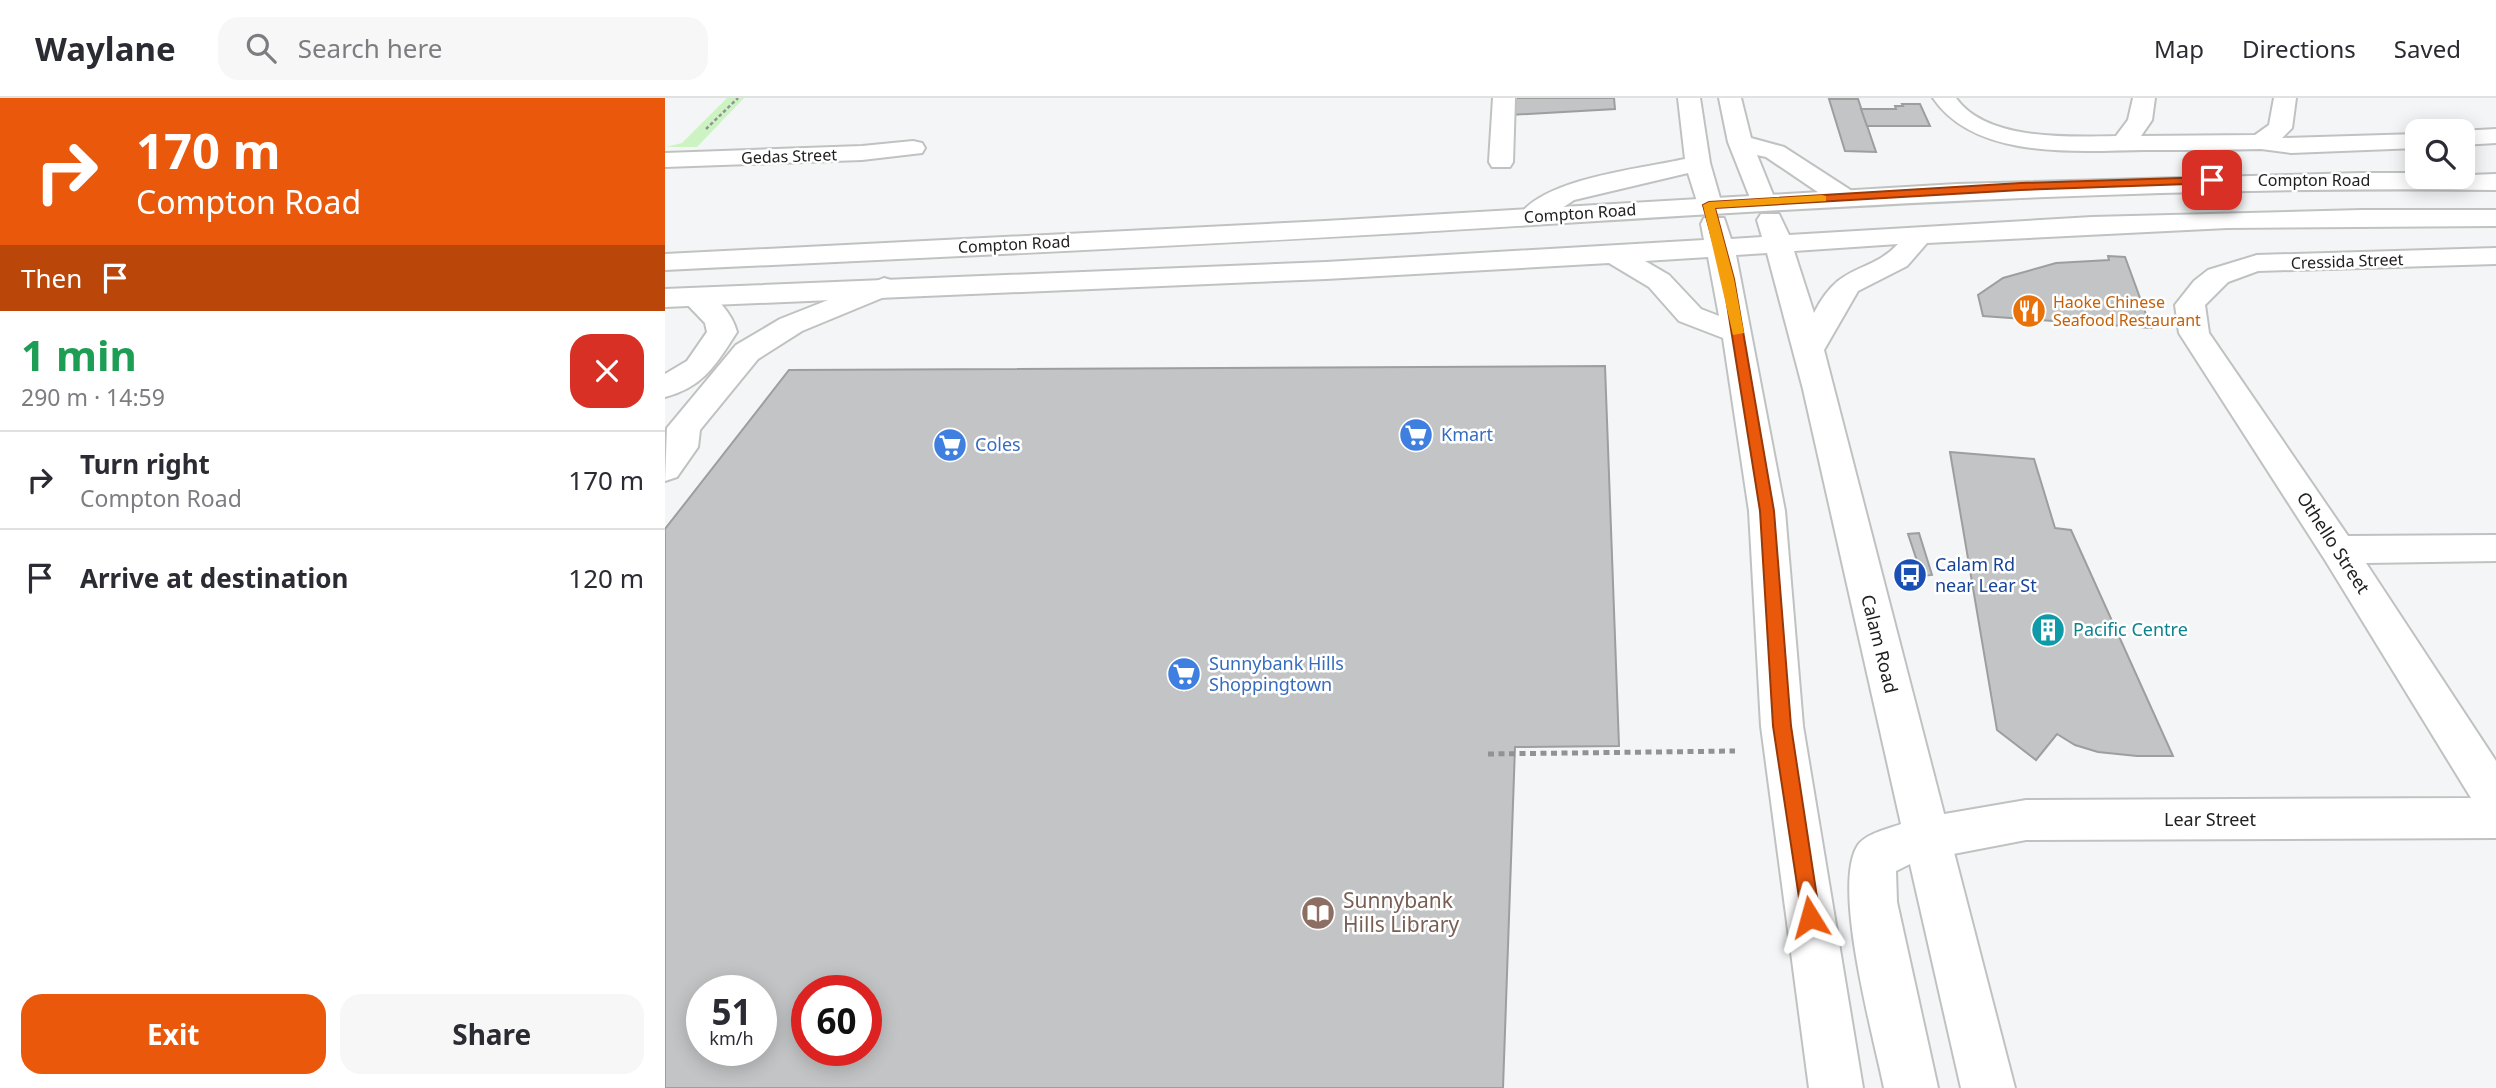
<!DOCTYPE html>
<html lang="en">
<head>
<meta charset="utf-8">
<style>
  :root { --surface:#fff; --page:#f7f7f7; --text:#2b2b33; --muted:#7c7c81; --line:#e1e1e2; --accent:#ea580c }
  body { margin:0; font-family:"Noto Sans",sans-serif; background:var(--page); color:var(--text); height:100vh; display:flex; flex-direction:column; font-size:26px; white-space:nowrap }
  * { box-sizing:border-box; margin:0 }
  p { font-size:23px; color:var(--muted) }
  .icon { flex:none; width:38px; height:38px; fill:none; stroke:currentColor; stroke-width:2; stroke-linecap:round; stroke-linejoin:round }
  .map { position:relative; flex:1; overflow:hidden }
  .drawer { display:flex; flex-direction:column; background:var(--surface); width:665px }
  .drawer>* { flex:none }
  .banner { background:#ea580c; color:#fff; overflow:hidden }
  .buttons { position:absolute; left:1740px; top:21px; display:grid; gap:14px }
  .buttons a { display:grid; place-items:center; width:70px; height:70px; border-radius:14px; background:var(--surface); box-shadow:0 4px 18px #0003; font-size:35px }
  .speed { position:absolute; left:21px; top:877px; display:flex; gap:14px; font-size:35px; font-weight:700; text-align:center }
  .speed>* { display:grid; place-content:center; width:91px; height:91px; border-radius:50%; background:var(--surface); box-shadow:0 4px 18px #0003; line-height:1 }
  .speed small { font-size:18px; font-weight:400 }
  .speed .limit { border:10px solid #d22; background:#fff; color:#111 }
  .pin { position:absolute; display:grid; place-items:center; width:60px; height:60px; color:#fff; margin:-30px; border-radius:14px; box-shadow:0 4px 10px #0006 }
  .me { position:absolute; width:77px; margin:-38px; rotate:352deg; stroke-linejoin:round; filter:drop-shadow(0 0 5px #0008) }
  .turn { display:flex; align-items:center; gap:24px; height:147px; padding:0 21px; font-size:32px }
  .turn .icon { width:91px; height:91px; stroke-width:2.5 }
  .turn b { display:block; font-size:49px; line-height:60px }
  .then { display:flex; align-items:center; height:66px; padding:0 21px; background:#0003; gap:14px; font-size:26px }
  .round { display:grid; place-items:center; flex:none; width:74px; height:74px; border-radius:21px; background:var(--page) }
  .overview { display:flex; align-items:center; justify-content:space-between; height:119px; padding:0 21px }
  h1 { font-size:42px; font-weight:700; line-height:52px; color:#1e9e55 }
  .cta { display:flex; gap:14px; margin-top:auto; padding:14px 21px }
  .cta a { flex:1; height:80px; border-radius:21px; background:var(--accent); color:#fff; font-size:28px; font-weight:700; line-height:80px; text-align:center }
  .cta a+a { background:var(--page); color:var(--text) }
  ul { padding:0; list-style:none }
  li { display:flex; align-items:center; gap:21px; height:98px; padding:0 21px; border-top:2px solid var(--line) }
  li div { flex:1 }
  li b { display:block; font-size:26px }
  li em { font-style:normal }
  header { display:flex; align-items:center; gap:42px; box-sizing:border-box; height:98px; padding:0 35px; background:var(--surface); border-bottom:2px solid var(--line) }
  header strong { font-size:33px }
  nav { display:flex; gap:38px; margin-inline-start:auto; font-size:24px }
  .search { width:490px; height:63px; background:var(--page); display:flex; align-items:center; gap:18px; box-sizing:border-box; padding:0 24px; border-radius:21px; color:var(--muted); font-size:26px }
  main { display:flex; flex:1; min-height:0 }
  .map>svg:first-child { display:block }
  .green { fill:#ccf4c2 }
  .building { fill:#c3c4c5; stroke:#9d9e9e; stroke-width:2; fill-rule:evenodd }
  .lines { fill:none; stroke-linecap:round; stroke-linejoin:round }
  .minor-casing { stroke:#c0c2c2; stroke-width:4 }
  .major-casing { stroke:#c0c2c2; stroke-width:4 }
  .path-far1 { stroke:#929293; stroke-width:2.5; stroke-dasharray:3.5 2.5; stroke-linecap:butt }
  .path { stroke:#929293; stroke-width:5; stroke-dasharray:6 4.5; stroke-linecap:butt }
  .minor { fill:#fff; fill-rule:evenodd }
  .major { fill:#fff; fill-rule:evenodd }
  .route { fill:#ea580c; stroke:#983908; stroke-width:2 }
  .slow { fill:#f59e0b }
  .labels { text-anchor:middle; stroke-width:5; stroke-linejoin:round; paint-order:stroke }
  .far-street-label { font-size:16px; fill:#212121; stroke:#fff }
  .far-food-label { font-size:16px; fill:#c56008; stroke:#fff; text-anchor:start }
  .shop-label { font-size:18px; fill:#366cbe; stroke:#fff; text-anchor:start }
  .street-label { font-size:18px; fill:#212121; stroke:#fff }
  .transit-label { font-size:18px; fill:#164399; stroke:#fff; text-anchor:start }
  .culture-label { font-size:18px; fill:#0d838f; stroke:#fff; text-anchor:start }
  .near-education-label { font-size:21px; fill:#785e54; stroke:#fff; text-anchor:start }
</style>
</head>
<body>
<header>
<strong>Waylane</strong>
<div class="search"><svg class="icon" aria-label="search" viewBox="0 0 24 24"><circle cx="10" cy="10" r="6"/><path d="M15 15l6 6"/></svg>Search here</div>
<nav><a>Map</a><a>Directions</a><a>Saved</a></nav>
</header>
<main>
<section class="drawer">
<div class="banner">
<div class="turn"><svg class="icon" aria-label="right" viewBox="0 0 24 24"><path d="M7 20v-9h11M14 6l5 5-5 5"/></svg><div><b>170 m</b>Compton Road</div></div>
<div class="then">Then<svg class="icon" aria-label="arrive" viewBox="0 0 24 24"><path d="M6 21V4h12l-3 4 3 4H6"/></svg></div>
</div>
<div class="overview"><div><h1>1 min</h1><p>290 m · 14:59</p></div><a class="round" style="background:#d93025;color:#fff"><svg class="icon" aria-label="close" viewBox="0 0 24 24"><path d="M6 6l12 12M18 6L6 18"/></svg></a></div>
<ul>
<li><svg class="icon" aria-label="right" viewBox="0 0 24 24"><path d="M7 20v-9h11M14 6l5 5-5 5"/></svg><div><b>Turn right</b><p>Compton Road</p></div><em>170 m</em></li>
<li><svg class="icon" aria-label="arrive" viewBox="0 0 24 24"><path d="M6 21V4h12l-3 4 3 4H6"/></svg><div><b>Arrive at destination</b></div><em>120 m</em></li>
</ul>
<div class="cta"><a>Exit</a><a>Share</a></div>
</section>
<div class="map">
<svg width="1831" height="990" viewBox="0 0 1831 990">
  <rect width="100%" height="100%" fill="#f4f5f6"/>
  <!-- green -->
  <path class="green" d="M62,0H79L32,49H1L17,45Z"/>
  <!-- building -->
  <g class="building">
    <path d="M838,0H949L950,11L844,17Z"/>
    <path d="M1164,1H1193L1211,54L1180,53Z"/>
    <path d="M1237,6H1255L1265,28H1202L1196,11H1231L1230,8H1238Z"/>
    <path d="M1443,158L1460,159L1486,230L1318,218L1313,197L1338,180L1391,165L1444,162Z"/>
    <path d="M940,268L954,648L850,649L838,990H0V431L124,272ZM37,892H96V952H37ZM142,892H201V952H142Z"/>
    <path d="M1285,354L1369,361L1390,430L1406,432L1508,658H1472L1433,654L1410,647L1392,636L1371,662L1332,632Z"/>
    <path d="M1254,435L1267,477L1257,478L1243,436Z"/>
  </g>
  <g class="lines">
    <!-- minor casing -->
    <g class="minor-casing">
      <g id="minor">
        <path d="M828,0H850L848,64L845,69H827L824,64Z"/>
        <path d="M1013,0H1035L1045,65L1057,107L1053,113H1035L1023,75L909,102L875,125H857L853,119C879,80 975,71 1020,61Z"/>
        <path d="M1054,0H1076L1086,40L1119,49L1187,93L1191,99L1187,105H1169L1101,59L1092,57L1111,104L1107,110H1089L1063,44Z"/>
        <path d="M1268,0H1291C1321,43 1405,39 1451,38L1463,22L1468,0H1490L1487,22L1476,38L1590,37L1604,27L1609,0H1631L1627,30L1617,40L1752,36V50L1626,55L1596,51C1557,52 1517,52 1478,52C1412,53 1310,62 1268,0Z"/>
        <path d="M1831,31V45L1797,47L1795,33Z"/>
        <path d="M248,43L257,45L260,50L257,55L197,62L0,69V55L197,48Z"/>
        <path d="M1831,150V166L1593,173L1563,184L1540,207L1544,235L1683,438L1831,437V463L1701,465L1831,663V740L1361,742L1262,761L1246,755L1239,740L1246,725L1262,719L1361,702L1806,700L1660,462L1514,235L1510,207L1529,183L1543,172L1592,157Z"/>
        <path d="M219,180L229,183L233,189L229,195L137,233L93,261L35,332L33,349L12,379L0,383L2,330L71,247L115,221Z"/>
        <path d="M30,190C50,195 67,215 72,234C52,265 39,289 0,299V276L22,263L42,234L40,225L15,199L20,193Z"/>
      </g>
    </g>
    <!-- major casing -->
    <g class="major-casing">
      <g id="major">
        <path d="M1696,75H1752V79L1831,76V92C1471,87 1113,112 754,134C503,149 251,160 0,172V156L660,123L1292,86Z"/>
        <path d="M1696,112H1831V128L1562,130L1262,145L1242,168L1193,193L1159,252L1350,990H1296L1245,766L1231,773L1232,804L1273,990H1219C1209,940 1166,787 1193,747C1202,735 1223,731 1236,726L1138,291L1102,155L1071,157L1120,413L1138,628L1198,990H1144L1096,628L1084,413L1058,240L1014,223L984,189L944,165L661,181L0,209V191L661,164L1039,142L1036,126L1039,120H1059L1066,141L1097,139L1092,122L1096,116H1114L1124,137L1427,119ZM1233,146C1203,178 1176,162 1149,215L1129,153ZM1043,159L1054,218L1036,211L1004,177L980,163Z"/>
      </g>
    </g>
    <!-- path-far1 -->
    <path class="path-far1" d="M41,31L73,0"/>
    <!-- path -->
    <path class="path" d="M823,656L1070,653"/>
    <!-- minor -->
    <use href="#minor" class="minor"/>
    <!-- major -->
    <use href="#major" class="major"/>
  </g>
  <!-- route -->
  <path class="route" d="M1547,79L1552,82L1551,85L1356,92L1050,110L1069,181L1109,413L1126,628L1155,819L1152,826L1145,829L1138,826L1108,628L1095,413L1058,181L1038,107L1044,104L1356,85Z"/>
  <!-- slow -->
  <path class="slow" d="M1157,97L1161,98V103L1050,110L1069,181L1079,235L1068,237L1038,107L1044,104Z"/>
  <!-- icons -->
  <defs>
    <g id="restaurant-disc" transform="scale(1.75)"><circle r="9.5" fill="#e8710a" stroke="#fff"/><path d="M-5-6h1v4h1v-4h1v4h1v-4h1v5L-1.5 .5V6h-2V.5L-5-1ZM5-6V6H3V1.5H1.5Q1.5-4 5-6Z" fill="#fff"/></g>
    <g id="supermarket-disc" transform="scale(1.75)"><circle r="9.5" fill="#3f7fe0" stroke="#fff"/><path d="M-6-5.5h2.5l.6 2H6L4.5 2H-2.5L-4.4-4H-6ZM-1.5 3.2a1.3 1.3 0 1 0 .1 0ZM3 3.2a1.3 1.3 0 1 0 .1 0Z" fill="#fff"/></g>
    <g id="bus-disc" transform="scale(1.75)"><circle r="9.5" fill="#1a4fb4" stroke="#fff"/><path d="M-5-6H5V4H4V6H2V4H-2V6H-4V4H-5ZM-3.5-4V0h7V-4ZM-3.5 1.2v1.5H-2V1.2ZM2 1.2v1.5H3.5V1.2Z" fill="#fff"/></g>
    <g id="building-disc" transform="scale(1.75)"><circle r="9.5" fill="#0f9aa8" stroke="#fff"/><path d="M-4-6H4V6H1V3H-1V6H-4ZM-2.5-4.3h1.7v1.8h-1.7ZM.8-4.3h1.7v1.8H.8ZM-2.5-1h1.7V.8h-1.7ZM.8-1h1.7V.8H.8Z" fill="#fff"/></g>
    <g id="library-disc" transform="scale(1.75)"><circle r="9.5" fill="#8d6e63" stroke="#fff"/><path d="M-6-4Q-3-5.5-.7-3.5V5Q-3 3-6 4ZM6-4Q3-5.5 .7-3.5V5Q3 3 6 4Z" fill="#fff"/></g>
  </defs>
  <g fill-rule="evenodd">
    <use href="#restaurant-disc" x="1364" y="213"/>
    <use href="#supermarket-disc" x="751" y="337"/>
    <use href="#supermarket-disc" x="285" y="347"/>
    <use href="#bus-disc" x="1245" y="477"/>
    <use href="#building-disc" x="1383" y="532"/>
    <use href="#supermarket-disc" x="519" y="576"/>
    <use href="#library-disc" x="653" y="815"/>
  </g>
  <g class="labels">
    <!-- far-street labels -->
    <g class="far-street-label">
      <text transform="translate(124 58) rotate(-2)" y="6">Gedas Street</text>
      <text x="1649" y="88">Compton Road</text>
      <text transform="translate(915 115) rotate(-4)" y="6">Compton Road</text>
      <text transform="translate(349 146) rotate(-3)" y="6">Compton Road</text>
      <text transform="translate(1682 163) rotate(-2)" y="6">Cressida Street</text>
    </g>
    <!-- far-food labels -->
    <g class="far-food-label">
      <text x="1388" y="210">Haoke Chinese<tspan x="1388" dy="18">Seafood Restaurant</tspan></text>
    </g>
    <!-- shop labels -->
    <g class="shop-label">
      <text x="776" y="343">Kmart</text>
      <text x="310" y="353">Coles</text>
      <text x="544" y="572">Sunnybank Hills<tspan x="544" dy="21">Shoppingtown</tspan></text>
    </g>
    <!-- street labels -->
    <g class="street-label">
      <text transform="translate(1668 445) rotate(57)" y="6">Othello Street</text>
      <text transform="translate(1214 546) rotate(76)" y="6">Calam Road</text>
      <text x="1545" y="728">Lear Street</text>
    </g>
    <!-- transit labels -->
    <g class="transit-label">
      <text x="1270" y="473">Calam Rd<tspan x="1270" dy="21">near Lear St</tspan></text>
    </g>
    <!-- culture labels -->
    <g class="culture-label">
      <text x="1408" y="538">Pacific Centre</text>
    </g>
    <!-- near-education labels -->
    <g class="near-education-label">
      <text x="678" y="810">Sunnybank<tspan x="678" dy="24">Hills Library</tspan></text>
    </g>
  </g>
</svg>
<div class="buttons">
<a><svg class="icon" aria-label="search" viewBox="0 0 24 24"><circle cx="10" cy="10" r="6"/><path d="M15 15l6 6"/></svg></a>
</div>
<div class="speed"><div>51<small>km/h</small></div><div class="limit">60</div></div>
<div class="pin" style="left:1547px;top:82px;background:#d93025"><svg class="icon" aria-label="arrive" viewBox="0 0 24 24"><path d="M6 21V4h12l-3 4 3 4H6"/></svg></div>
<svg class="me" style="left:1145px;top:819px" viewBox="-20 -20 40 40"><path d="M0-17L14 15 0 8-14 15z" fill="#ea580c" stroke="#fff" stroke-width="4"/></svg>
</div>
</main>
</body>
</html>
